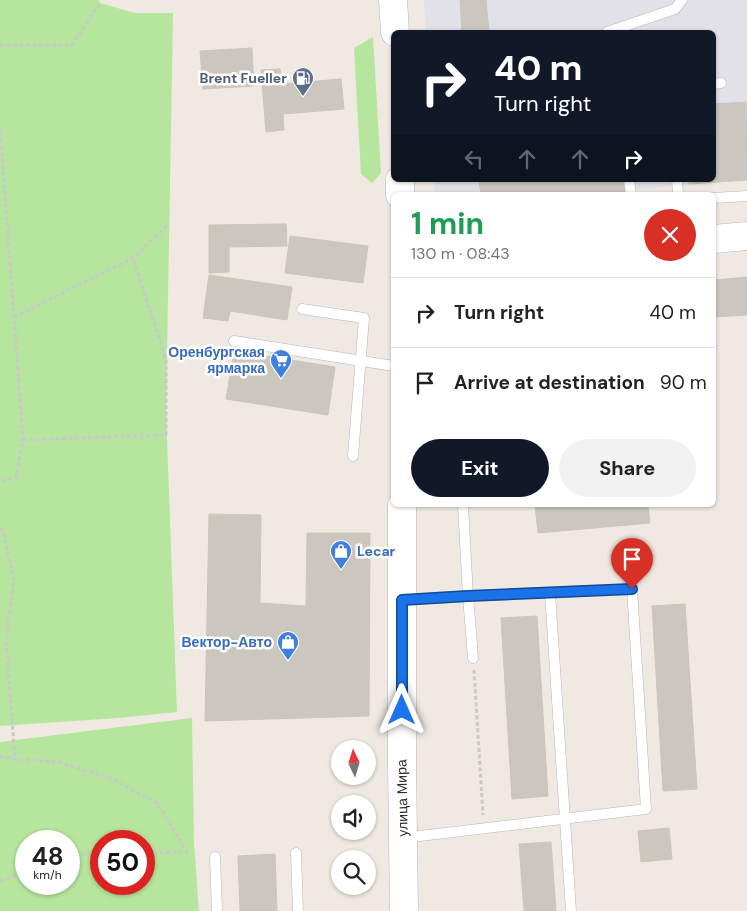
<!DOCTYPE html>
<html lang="en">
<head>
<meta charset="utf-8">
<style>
  :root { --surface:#fff; --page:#f2f2f2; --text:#222; --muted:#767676; --line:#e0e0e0; --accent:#111827 }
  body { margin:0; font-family:"DM Sans",sans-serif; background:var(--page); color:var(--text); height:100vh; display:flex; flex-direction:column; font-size:19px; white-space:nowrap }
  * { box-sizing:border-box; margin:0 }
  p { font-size:16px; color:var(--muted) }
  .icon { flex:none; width:28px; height:28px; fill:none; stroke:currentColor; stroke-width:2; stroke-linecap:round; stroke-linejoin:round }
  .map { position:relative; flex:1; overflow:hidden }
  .panel { position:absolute; left:391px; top:192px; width:325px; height:315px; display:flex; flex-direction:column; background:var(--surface); border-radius:8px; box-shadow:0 1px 4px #0004 }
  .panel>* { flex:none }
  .banner { position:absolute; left:391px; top:30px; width:325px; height:152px; border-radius:8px; box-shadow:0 1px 4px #0004; background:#111827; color:#fff; overflow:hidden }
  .needle { width:32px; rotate:356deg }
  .buttons { position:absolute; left:331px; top:740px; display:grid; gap:10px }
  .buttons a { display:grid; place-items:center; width:45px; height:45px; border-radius:50%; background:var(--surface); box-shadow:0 1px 4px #0004; font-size:25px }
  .speed { position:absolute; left:15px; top:830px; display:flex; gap:10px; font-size:25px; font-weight:700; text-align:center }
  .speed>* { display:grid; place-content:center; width:65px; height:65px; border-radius:50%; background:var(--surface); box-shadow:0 1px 4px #0004; line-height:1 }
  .speed small { font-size:12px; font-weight:400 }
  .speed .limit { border:8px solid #d22; background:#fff; color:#111 }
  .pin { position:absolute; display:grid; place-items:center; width:42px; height:42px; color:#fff; margin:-51px -21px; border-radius:50% 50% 50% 0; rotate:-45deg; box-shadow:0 0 5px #0007 }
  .pin .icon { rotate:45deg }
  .me { position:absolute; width:55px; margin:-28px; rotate:0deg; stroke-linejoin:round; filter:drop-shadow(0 0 4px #0008) }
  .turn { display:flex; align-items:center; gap:18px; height:105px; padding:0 20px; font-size:22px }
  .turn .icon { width:65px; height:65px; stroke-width:2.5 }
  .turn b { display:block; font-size:35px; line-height:42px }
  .lanes { display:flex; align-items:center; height:48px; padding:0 20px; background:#0003; justify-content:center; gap:25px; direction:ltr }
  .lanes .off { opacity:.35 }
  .round { display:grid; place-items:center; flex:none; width:52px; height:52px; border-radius:26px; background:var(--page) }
  .head { display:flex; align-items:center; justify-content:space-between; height:85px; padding:0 20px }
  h1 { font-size:30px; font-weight:700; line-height:38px; color:#1e9e55 }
  .action { display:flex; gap:10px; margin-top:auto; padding:10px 20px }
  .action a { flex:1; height:58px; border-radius:30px; background:var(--accent); color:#fff; font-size:20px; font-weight:700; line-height:58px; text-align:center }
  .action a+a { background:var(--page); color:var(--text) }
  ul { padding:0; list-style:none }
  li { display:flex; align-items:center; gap:15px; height:70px; padding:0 20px; border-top:1px solid var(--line) }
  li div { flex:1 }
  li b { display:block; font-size:19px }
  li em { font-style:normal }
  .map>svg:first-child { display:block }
  .industrial { fill:#e3e1e8 }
  .green { fill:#b6e59e; fill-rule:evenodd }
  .building { fill:#cbc7bf; stroke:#cbc5ba }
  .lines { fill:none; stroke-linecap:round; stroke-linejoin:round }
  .lane-casing { stroke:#b4b7c1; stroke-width:11 }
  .secondary-casing { stroke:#b4b7c1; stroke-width:29 }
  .path { stroke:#c9c9c9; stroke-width:3; stroke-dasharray:4 2.5; stroke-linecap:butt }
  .lane { stroke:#fff; stroke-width:10 }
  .secondary { stroke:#fff; stroke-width:28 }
  .route-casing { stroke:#114b97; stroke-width:12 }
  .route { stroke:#1a73e8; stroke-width:9 }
  .labels { text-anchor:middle; stroke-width:5; stroke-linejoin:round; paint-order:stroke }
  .service-label { font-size:14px; font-weight:bold; fill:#4e5e75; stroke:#fff; text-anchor:end }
  .shop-label { font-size:14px; font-weight:bold; fill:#366cbe; stroke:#fff; text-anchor:end }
  .street-label { font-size:14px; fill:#2e2e2e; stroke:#fff }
</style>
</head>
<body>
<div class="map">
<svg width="747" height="911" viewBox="0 0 747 911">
  <rect width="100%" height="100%" fill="#efe9e1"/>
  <!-- industrial -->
  <path class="industrial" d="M424,0H747V178L585,195H435L434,180H714V32H426Z"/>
  <!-- green -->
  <g class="green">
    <path d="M0,0H99L100,3L135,13H173L166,412L177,712L118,718L0,726Z"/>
    <path d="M373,37L381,173L372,183L361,174L354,48Z"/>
    <path d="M192,718L194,842L199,911H0V742ZM26,841H69V884H26ZM101,841H144V884H101Z"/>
  </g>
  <!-- building -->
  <g class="building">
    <path d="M460,0H486L489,32H462Z"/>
    <path d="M252,48L254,86L203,89L200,51Z"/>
    <path d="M280,69L281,84L341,79L344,109L283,114L284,130L266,132L261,70Z"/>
    <path d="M746,102L747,180L689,184V180H714V104Z"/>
    <path d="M479,180H624L625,195H481Z"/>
    <path d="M286,224L287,246L229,247V272L209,273V225Z"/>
    <path d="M290,236L368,246L363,283L285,273Z"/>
    <path d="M209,275L292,287L287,320L230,311L228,321L203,318Z"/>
    <path d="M747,277V315L714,317V280Z"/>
    <path d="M234,351L335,367L328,415L226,399Z"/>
    <path d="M535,505H648L650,523L538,533Z"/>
    <path d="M209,514L261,515L260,603L306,606L307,533H370L369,716L205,721Z"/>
    <path d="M685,604L697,789L663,791L652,606Z"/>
    <path d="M537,616L548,796L512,799L501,618Z"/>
    <path d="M669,828L672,859L641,862L638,831Z"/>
    <path d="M551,842L556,911H524L519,844Z"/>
    <path d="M275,854L277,911H240L238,856Z"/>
  </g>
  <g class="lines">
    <!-- lane casing -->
    <g class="lane-casing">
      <g id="lane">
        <path d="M607,32L675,9L682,0"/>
        <path d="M714,84L721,83"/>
        <path d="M629,180L631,195"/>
        <path d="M677,180L678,195"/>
        <path d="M714,198L747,196"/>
        <path d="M302,309L364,318L353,456"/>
        <path d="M234,341L394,366"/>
        <path d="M463,505L468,596L473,658"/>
        <path d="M550,593L571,911"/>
        <path d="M403,600L468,596L632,589L646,809L403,838"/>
        <path d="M296,853L298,911"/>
        <path d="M215,857L217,911"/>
      </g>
    </g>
    <!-- secondary casing -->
    <g class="secondary-casing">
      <g id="secondary">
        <path d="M393,0L395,32"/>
        <path d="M400,180V195"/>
        <path d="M714,239L747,236"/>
        <path d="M402,505V765L404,911"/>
      </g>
    </g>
    <!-- path -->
    <g class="path">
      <path d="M0,45H72L100,3"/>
      <path d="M0,126L23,440L16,478L0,481"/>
      <path d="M14,317L133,258L169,224"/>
      <path d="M23,440L166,435V359L133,258"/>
      <path d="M0,527L4,536L14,578L6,643L15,759"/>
      <path d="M474,670L483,815"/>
      <path d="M0,756L15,759L58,762L110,778L157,803L187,852L144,853"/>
      <path d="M69,856L101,852"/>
      <path d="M0,881L26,872"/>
    </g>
    <!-- lane -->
    <use href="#lane" class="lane"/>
    <!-- secondary -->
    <use href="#secondary" class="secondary"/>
  </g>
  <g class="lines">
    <!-- route casing -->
    <g class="route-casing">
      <path id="route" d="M402,710V600L468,596L632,589"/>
    </g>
    <!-- route -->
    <use href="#route" class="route"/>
  </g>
  <!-- icons -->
  <defs>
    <g id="fuel-pin" transform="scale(1.125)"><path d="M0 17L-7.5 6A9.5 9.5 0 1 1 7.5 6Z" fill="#5c6f8a" stroke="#fff"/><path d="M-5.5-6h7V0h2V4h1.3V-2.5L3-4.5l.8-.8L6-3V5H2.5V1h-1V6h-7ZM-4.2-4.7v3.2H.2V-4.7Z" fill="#fff"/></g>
    <g id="supermarket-pin" transform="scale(1.125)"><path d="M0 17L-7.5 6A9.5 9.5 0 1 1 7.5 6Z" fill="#3f7fe0" stroke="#fff"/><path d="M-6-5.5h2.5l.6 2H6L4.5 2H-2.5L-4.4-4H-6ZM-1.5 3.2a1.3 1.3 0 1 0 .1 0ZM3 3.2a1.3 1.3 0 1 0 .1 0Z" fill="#fff"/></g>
    <g id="shop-pin" transform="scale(1.125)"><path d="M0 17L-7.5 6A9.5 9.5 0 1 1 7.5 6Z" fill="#3f7fe0" stroke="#fff"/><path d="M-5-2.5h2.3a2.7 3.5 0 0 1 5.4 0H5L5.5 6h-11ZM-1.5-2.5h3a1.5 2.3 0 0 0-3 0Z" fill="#fff"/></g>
  </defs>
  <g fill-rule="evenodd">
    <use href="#fuel-pin" x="303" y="78"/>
    <use href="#supermarket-pin" x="281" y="360"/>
    <use href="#shop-pin" x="341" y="551"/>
    <use href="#shop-pin" x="288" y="642"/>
  </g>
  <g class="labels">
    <!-- service labels -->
    <g class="service-label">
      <text x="287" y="83">Brent Fueller</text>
    </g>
    <!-- shop labels -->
    <g class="shop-label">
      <text x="265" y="357">Оренбургская<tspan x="265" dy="16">ярмарка</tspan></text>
      <text x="357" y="556" text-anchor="start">Lecar</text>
      <text x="272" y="647">Вектор-Авто</text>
    </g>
    <!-- street labels -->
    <g class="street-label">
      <text transform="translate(402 798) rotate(-91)" y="5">улица Мира</text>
    </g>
  </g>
</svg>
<div class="buttons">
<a><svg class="needle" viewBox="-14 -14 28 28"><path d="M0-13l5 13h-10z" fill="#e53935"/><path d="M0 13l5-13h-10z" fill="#767676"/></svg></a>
<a><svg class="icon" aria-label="sound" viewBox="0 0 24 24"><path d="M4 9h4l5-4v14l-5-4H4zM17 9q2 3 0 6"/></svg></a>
<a><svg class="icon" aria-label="search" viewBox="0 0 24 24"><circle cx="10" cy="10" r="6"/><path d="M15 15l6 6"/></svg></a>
</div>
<div class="speed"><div>48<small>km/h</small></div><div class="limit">50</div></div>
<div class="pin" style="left:632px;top:589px;background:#d93025"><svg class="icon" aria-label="arrive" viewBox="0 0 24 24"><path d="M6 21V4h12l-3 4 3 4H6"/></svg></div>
<svg class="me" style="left:402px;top:710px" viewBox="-20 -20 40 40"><path d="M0-17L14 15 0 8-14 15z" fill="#1a73e8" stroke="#fff" stroke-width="4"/></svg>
<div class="banner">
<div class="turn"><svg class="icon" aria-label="right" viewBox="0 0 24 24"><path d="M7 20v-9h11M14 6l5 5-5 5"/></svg><div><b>40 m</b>Turn right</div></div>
<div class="lanes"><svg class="icon off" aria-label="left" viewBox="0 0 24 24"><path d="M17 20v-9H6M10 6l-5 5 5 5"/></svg><svg class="icon off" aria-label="ahead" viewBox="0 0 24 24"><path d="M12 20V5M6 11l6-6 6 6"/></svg><svg class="icon off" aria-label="ahead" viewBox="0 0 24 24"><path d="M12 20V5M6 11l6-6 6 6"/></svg><svg class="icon" aria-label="right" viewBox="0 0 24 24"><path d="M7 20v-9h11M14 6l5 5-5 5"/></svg></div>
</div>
<section class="panel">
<div class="head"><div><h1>1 min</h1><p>130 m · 08:43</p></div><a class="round" style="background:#d93025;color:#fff"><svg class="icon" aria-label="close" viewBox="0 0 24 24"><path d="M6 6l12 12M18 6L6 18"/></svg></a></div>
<ul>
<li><svg class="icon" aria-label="right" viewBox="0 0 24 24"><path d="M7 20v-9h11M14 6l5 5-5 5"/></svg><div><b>Turn right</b></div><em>40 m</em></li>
<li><svg class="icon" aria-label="arrive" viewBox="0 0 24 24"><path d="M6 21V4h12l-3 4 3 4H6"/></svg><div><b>Arrive at destination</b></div><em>90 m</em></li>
</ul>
<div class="action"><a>Exit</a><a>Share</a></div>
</section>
</div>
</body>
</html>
